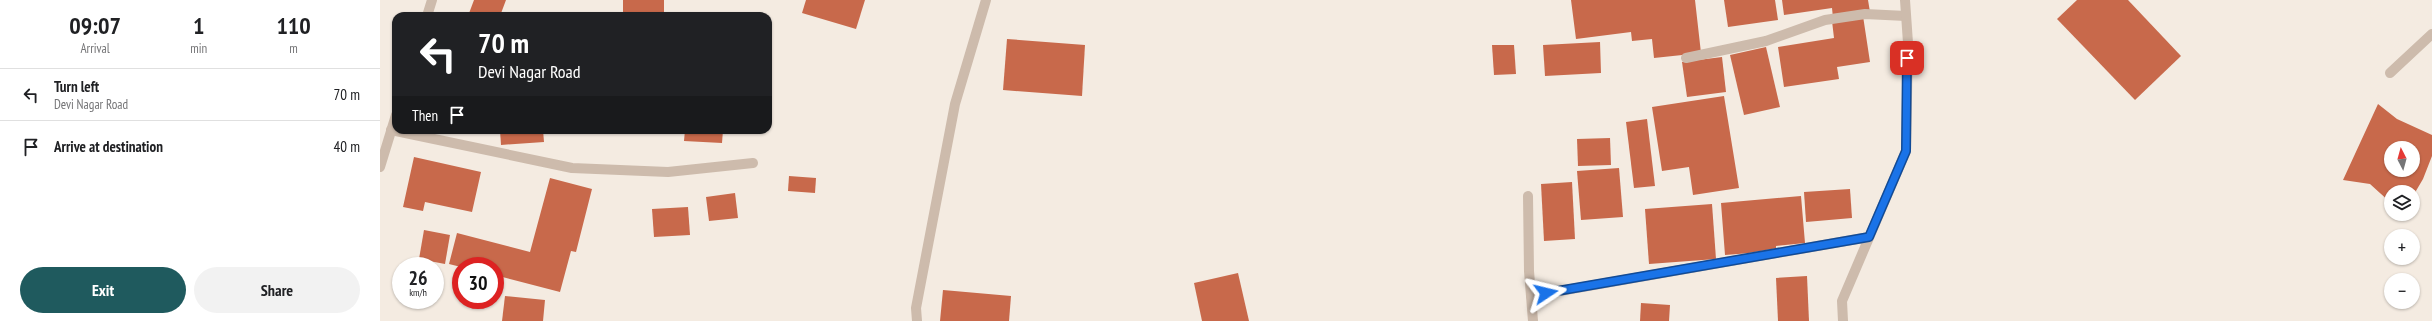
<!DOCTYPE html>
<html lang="en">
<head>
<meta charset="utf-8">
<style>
  :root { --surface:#fff; --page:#f2f2f2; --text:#202124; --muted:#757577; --line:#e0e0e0; --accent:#1f5a5e }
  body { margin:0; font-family:"PT Sans Narrow",sans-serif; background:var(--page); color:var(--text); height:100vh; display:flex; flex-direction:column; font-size:15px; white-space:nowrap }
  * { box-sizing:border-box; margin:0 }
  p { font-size:13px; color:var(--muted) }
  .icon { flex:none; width:22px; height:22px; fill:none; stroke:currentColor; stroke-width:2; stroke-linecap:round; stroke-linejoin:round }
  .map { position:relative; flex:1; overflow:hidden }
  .drawer { display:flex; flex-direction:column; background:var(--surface); width:380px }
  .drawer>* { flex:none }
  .guide { position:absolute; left:12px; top:12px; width:380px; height:122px; border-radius:12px; box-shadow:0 1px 3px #0004; background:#202124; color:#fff; overflow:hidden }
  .needle { width:26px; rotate:354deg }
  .tools { position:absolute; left:2004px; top:141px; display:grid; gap:8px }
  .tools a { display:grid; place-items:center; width:36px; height:36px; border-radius:50%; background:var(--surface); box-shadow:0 1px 3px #0004; font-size:20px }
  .speed { position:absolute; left:12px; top:257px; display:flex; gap:8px; font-size:20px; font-weight:700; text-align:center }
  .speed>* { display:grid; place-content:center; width:52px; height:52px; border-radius:50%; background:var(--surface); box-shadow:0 1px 3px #0004; line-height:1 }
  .speed small { font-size:10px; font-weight:400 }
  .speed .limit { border:6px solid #d22; background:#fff; color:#111 }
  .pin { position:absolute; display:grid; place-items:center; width:34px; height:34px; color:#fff; margin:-17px; border-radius:8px; box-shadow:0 2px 6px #0006 }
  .me { position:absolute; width:44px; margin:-22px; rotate:80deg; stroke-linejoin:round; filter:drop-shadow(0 0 3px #0008) }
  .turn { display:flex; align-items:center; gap:14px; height:84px; padding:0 20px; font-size:18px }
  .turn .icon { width:52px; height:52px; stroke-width:2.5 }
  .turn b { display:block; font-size:28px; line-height:34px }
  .then { display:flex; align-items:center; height:38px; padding:0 20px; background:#0003; gap:8px; font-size:15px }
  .eta { display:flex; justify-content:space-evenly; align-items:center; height:68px; text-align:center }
  .eta b { font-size:24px; font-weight:800; line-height:28px }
  .cta { display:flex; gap:8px; margin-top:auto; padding:8px 20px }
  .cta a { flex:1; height:46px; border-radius:24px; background:var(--accent); color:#fff; font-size:16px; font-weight:800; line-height:46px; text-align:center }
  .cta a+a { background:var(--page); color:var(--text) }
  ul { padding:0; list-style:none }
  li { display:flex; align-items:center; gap:12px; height:52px; padding:0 20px; border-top:1px solid var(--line) }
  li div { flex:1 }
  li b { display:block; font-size:15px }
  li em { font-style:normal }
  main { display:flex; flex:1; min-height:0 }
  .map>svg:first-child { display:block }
  .building { fill:#c8694b; fill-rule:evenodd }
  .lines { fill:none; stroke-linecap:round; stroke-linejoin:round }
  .minor { stroke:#cdbbac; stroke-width:10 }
  .tertiary { stroke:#cdbbac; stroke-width:10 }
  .route-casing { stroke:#114b97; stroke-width:10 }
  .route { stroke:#1a73e8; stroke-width:7 }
</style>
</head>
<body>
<main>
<section class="drawer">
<div class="eta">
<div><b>09:07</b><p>Arrival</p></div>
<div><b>1</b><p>min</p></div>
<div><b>110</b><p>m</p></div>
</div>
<ul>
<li><svg class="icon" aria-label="left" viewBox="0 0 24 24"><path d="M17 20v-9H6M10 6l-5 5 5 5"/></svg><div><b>Turn left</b><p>Devi Nagar Road</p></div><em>70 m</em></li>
<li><svg class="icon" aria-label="arrive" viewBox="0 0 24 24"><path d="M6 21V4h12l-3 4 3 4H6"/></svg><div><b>Arrive at destination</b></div><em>40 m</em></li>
</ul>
<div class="cta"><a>Exit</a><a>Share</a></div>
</section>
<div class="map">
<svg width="2052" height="321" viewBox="0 0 2052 321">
  <rect width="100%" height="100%" fill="#f4ebe1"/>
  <!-- building -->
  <g class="building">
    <path d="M94,0H126L120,16H88Z"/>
    <rect x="243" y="0" width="41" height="16"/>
    <path d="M426,0H485L476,29L422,13Z"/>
    <path d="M1191,0H1315L1321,53L1274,58L1272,39L1252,41L1251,32L1196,39Z"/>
    <path d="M1344,0H1395L1398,20L1348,27Z"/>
    <path d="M1402,0H1488L1490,12L1453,18L1452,8L1404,15Z"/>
    <path d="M1697,0H1748L1801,56L1755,100L1677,19Z"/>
    <path d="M1483,16L1490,62L1457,67L1459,79L1404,87L1398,47L1454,38L1452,21Z"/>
    <path d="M627,39L705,45L702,96L623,90Z"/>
    <path d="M1220,42L1221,73L1165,76L1163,45Z"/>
    <path d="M1112,45H1134L1136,74L1114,75Z"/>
    <path d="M1386,47L1400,107L1364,115L1350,55Z"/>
    <path d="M1342,57L1346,92L1307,97L1302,62Z"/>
    <path d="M1344,96L1359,188L1313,195L1309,167L1282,171L1272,107Z"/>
    <path d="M1998,104L2017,119L2052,135V156L2043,179L2033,196V192H2011V203L1990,184L1963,180ZM2011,148H2033V170H2011Z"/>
    <path d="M1267,119L1275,186L1254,188L1246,122Z"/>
    <path d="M120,130H163L164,142L121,145Z"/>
    <path d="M305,130H343L342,143L304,141Z"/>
    <path d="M1230,138L1231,165L1198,166L1197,139Z"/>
    <path d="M34,157L101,172L92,212L45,202L43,211L23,207Z"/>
    <path d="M1239,168L1243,217L1201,220L1197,171Z"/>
    <path d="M409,176L436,178L435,193L408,191Z"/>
    <path d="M170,178L212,189L196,252L191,251L180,292L115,275V266L81,267L69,264L77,233L150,252Z"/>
    <path d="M1192,182L1195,239L1164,241L1161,184Z"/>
    <path d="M1470,189L1472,218L1426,222L1424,192Z"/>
    <path d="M355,193L358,218L329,221L326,197Z"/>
    <path d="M1421,196L1425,243L1396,246V251L1345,255L1341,203Z"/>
    <path d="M1332,204L1336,259L1269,264L1265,209Z"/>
    <path d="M308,207L310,235L274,237L272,209Z"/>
    <path d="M44,230L70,235L65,264L39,259Z"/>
    <path d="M858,273L869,321H822L814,283Z"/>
    <path d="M1427,276L1429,321H1398L1396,278Z"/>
    <path d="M563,290L631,296L629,321H560Z"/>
    <path d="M125,296L165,300L163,321H122Z"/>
    <path d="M1261,303L1290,305L1289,321H1260Z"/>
  </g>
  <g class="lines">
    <!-- minor -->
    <g class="minor">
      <path d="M1306,58L1386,41L1445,20L1485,14L1526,16"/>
      <path d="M2010,73L2052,34"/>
      <path d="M11,130L192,168L288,172L373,163"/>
      <path d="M1148,196L1149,271L1153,321"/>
      <path d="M1151,296L1489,237"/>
      <path d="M537,321L536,308L575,104L606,0"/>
      <path d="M1463,321L1462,301L1526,151L1528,43L1525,0"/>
    </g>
    <!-- tertiary -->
    <g class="tertiary">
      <path d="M47,16L52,0"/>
      <path d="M0,167L16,115"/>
    </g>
  </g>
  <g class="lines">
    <!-- route casing -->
    <g class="route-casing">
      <path id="route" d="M1166,293L1489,237L1526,151L1527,58"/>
    </g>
    <!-- route -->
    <use href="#route" class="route"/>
  </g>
</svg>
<div class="tools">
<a><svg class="needle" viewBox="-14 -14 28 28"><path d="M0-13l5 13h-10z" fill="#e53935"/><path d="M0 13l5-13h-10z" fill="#757577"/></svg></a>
<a><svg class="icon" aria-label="layers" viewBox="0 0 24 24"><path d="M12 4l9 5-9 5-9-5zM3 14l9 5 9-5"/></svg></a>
<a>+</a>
<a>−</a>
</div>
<div class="speed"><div>26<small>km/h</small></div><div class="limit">30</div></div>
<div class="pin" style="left:1527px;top:58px;background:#d93025"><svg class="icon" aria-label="arrive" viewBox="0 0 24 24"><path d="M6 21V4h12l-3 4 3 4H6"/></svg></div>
<svg class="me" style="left:1166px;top:293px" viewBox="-20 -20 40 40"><path d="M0-17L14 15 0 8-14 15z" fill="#1a73e8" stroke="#fff" stroke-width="4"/></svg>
<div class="guide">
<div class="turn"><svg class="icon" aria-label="left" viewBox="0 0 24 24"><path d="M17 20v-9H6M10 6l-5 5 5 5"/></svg><div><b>70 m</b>Devi Nagar Road</div></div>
<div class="then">Then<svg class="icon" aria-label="arrive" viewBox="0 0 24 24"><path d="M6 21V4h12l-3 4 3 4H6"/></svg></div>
</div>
</div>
</main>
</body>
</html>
